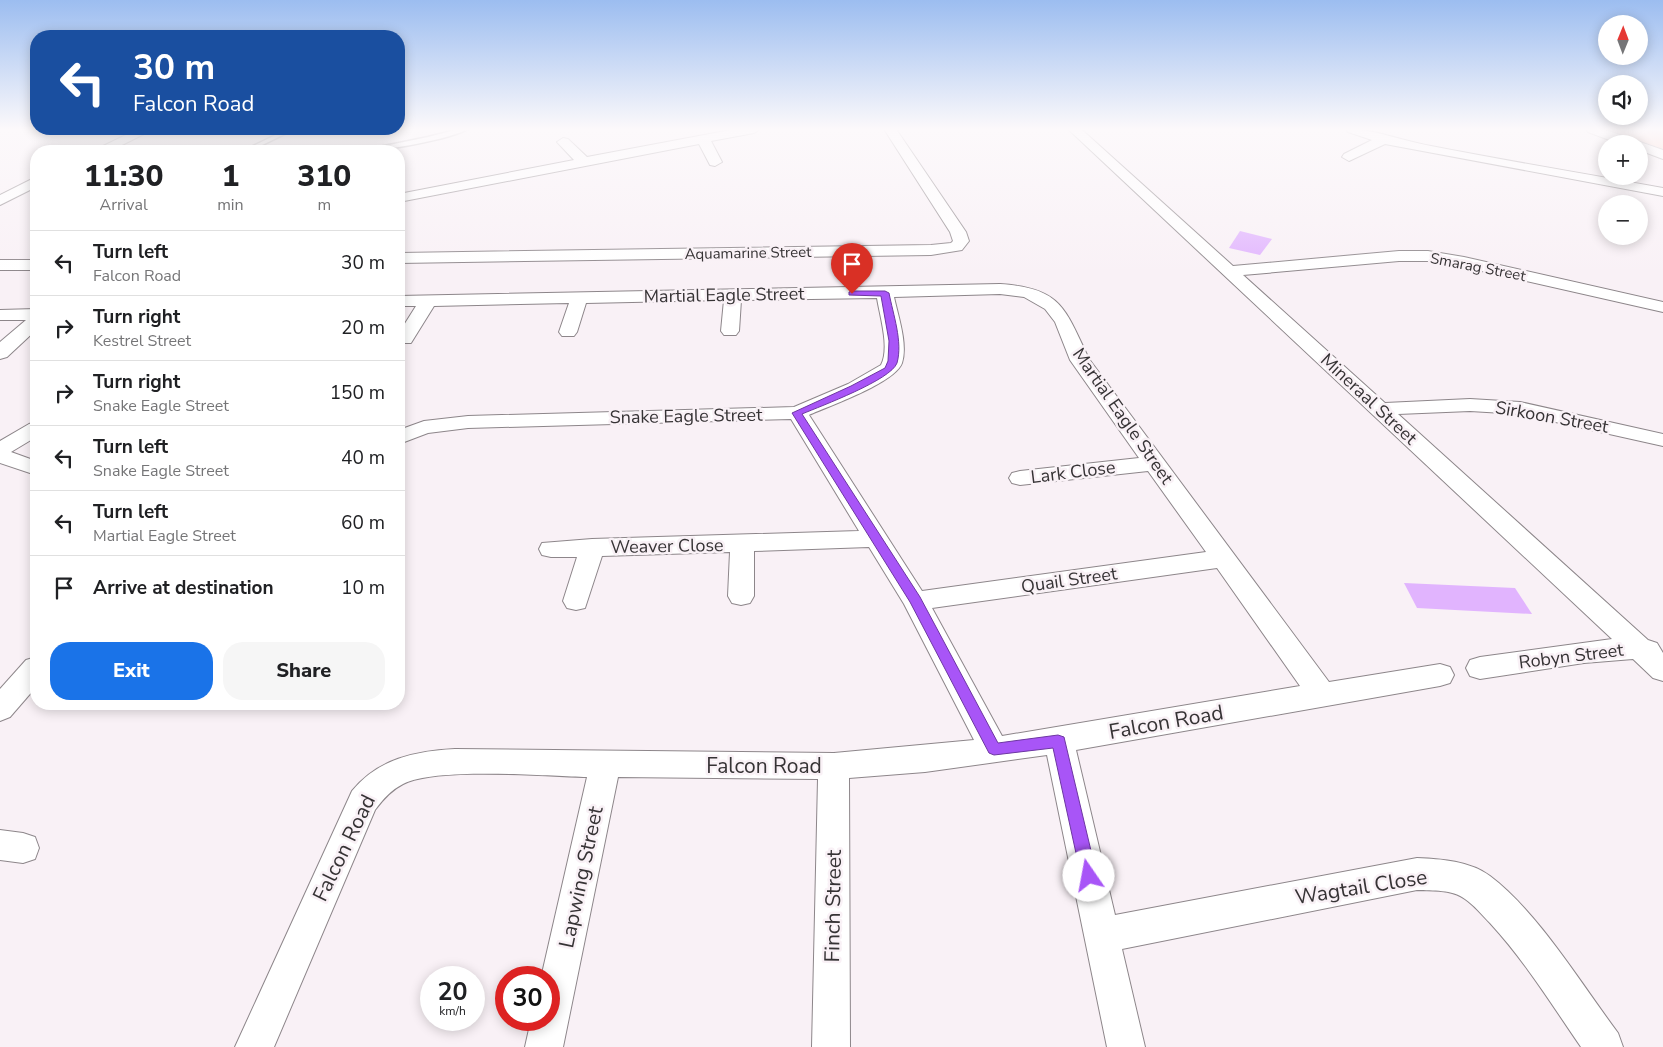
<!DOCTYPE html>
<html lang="en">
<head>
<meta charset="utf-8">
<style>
  :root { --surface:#fff; --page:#f6f6f6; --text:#202124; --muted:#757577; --line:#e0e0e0; --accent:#1a73e8 }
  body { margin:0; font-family:"Nunito Sans",sans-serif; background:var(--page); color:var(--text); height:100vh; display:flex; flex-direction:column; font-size:19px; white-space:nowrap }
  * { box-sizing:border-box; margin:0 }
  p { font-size:16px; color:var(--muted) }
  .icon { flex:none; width:28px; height:28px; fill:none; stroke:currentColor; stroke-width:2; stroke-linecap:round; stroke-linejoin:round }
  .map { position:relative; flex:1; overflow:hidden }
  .drawer { position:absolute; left:30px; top:145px; width:375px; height:565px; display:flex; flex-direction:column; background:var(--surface); border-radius:20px; box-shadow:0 2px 12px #0003 }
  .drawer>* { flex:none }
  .hud { position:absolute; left:30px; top:30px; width:375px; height:105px; border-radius:20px; box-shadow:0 2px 12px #0003; background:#1a4fa0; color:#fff; overflow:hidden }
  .needle { width:32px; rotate:1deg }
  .buttons { position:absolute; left:1598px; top:15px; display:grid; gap:10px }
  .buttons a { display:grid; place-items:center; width:50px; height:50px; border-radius:50%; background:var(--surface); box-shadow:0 2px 12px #0003; font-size:25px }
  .speed { position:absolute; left:420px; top:966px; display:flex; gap:10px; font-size:25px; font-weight:700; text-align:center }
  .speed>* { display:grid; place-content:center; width:65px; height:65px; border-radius:50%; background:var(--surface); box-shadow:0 2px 12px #0003; line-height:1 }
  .speed small { font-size:12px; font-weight:400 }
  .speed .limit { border:8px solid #d22; background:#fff; color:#111 }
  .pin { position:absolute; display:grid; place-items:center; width:42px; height:42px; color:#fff; margin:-51px -21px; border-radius:50% 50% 50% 0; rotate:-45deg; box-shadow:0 0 5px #0007 }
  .pin .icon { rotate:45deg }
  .me { position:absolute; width:55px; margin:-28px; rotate:348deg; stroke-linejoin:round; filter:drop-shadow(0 0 4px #0008) }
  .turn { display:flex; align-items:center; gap:18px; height:105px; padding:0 20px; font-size:22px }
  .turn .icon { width:65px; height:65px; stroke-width:2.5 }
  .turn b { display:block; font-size:35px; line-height:42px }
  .eta { display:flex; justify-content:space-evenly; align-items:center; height:85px; text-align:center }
  .eta b { font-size:30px; font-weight:800; line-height:35px }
  .action { display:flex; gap:10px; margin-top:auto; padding:10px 20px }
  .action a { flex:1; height:58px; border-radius:20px; background:var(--accent); color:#fff; font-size:20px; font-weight:800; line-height:58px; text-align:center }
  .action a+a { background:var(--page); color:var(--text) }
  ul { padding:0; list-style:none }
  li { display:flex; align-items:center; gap:15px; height:65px; padding:0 20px; border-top:1px solid var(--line) }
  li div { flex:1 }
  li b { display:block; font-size:19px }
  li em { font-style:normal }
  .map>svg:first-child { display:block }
  .green { fill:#f9c3b6 }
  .building { fill:#e1b4fe }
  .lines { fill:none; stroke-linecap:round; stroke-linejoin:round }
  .service-casing { stroke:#8d868a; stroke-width:3 }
  .minor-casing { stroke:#8d868a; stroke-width:2 }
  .service { fill:#fff; fill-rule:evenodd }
  .minor { fill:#fff; fill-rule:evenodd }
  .route { fill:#a855f7; stroke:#6d37a1 }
  .labels { text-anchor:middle; stroke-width:5; stroke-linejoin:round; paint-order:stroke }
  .far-street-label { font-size:15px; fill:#363335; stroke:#f9f1f6 }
  .street-label { font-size:18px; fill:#363335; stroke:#f9f1f6 }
  .near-street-label { font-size:21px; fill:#363335; stroke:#f9f1f6 }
</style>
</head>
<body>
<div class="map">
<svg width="1663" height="1047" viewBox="0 0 1663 1047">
  <rect width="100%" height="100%" fill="#f9f1f6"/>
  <!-- green -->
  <path class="green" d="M1601,129H1663V152Z"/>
  <!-- building -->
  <g class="building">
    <path d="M1240,231L1272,239L1260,255L1229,248Z"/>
    <path d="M1404,583L1515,588L1532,614L1417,608Z"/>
  </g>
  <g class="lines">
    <!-- service casing -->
    <g class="service-casing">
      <g id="service">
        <path d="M288,129H295L250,151H243Z"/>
        <path d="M459,129H468C451,139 380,152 360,151L428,137Z"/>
      </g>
    </g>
    <!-- minor casing -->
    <g class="minor-casing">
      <g id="minor">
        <path d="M138,129H154L110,151H93Z"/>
        <path d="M736,129H760L754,133L711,141L722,162L715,166L710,165L699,144L399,202V194L574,160L557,142L563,138L568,139L587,157Z"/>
        <path d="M884,129H896L966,232L969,241L962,250L931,255L399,263V253L931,245L951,243L953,241L950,232Z"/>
        <path d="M1068,129H1081L1233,266L1399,251H1428L1464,257L1663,302V312L1464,267L1428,261H1399L1243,275L1385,403L1470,399L1520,402L1663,434V446L1520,414L1470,411L1398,414L1648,640L1657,643L1663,653V681L1653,678L1633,659L1584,663L1480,679L1470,676L1466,668L1470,660L1480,657L1612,639Z"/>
        <path d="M1346,129C1374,129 1403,141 1431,146C1508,161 1586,174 1663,188V196L1385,144L1349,161L1342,157L1344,154L1372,140L1348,132Z"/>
        <path d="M1586,129H1603L1663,150V159L1639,150V144H1620L1588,132Z"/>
        <path d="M36,177V187L0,205V195Z"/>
        <rect x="0" y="260" width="36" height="10"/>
        <path d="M1000,284C1062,288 1065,309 1089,359L1329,682L1440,664L1450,667L1454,675L1450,683L1440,686L1076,750L1115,915L1417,858C1441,859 1470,861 1490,876C1537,911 1582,985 1618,1033L1623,1047H1581C1552,1005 1525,961 1490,923C1482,915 1474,905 1465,899C1452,889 1433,891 1417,890L1122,949L1145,1047H1107L1047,755L925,772L849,778L850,1047H812L818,779L618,777L563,1047H525L531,1020H549V978H541L587,777C546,776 436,767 403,784C391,790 383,799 375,810L274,1047H235L352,791C378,759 415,751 455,749L834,753L974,740L904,604L869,547L754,551V596L750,603L741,605L732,603L728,596L730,552L602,556L585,608L576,610L567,608L563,601L577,557H551L542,555L539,549L542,543L592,539L859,531L791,419L468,428L428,433L399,444V430L424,421L468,416L794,407L848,384L881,365C890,348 880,317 877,298L741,300L739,331L736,335H724L721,331L724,300L586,303L577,332L574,336H562L559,332L569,303L434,306L411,343H399V333L416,306H399V296ZM1000,294L1024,297L1045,309L1055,322L1070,360L1139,458L1020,471L1012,473L1009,478L1012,483L1020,485L1148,471L1206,552L922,591L809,415C829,406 895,383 902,363C908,344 898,316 894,297ZM1217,568L1300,686L1002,736L932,608Z"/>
        <path d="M36,309V330L7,357L0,359V342L26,320H0V310Z"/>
        <path d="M36,422V437L11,452L36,461V475L0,463V441L29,424Z"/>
        <path d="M36,657V687L10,717L0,721V689L26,660Z"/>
        <path d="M0,830L23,833L35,837L39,848L35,859L23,863L0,860Z"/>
      </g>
    </g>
    <!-- service -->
    <use href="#service" class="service"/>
    <!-- minor -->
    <use href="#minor" class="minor"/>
  </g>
  <!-- sky -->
  <linearGradient id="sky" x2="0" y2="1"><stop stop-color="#9cbdf0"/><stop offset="0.47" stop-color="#fcf9fb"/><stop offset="1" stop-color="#fcf9fb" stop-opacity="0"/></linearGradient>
  <rect width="1663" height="275" fill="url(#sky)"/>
  <!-- route -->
  <path class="route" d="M852,291H885L889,293C893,314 903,342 897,363C891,380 821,406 802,414L920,597L998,743L1058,735L1064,737L1097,876L1095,882L1089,884L1083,882L1081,876L1053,748L994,755L989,753L910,602L792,413L851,386L885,368L888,361L889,341L881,296L849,295V292Z"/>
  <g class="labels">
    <!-- far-street labels -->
    <g class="far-street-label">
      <text transform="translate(748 253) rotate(-1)" y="5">Aquamarine Street</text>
      <text transform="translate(1478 267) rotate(11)" y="5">Smarag Street</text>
    </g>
    <!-- street labels -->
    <g class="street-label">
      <text transform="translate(724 295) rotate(-1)" y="6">Martial Eagle Street</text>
      <text transform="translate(1369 399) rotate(43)" y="6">Mineraal Street</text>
      <text transform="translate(686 416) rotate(-1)" y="6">Snake Eagle Street</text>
      <text transform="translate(1123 416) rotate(55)" y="6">Martial Eagle Street</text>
      <text transform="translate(1552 417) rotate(10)" y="6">Sirkoon Street</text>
      <text transform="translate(1073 472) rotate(-7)" y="6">Lark Close</text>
      <text transform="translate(667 546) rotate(-1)" y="6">Weaver Close</text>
      <text transform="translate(1069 580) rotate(-8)" y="6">Quail Street</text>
      <text transform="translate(1571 656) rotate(-7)" y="6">Robyn Street</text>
    </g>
    <!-- near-street labels -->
    <g class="near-street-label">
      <text transform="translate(1166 722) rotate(-10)" y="7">Falcon Road</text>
      <text x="764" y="773">Falcon Road</text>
      <text transform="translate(344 848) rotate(-64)" y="7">Falcon Road</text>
      <text transform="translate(581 877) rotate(-78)" y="7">Lapwing Street</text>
      <text transform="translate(1361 887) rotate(-9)" y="7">Wagtail Close</text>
      <text transform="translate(833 906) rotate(-89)" y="7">Finch Street</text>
    </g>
  </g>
</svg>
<div class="buttons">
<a><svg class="needle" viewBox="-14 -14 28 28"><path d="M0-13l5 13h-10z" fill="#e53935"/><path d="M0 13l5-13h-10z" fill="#757577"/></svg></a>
<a><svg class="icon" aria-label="sound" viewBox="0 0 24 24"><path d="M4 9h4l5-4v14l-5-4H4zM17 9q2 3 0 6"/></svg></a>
<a>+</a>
<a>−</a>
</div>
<div class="speed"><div>20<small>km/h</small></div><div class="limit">30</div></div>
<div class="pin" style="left:852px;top:294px;background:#d93025"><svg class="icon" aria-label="arrive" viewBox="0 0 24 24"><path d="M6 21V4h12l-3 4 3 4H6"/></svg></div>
<svg class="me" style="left:1089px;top:876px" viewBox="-20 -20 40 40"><circle r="19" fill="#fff"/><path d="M0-13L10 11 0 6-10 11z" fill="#a855f7"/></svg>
<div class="hud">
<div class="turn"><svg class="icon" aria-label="left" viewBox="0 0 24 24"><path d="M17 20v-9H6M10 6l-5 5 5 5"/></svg><div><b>30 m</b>Falcon Road</div></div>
</div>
<section class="drawer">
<div class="eta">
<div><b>11:30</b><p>Arrival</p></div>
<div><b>1</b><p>min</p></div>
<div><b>310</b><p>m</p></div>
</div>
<ul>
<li><svg class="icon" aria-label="left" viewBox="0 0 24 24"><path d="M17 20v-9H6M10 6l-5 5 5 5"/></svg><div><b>Turn left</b><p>Falcon Road</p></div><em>30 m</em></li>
<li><svg class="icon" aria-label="right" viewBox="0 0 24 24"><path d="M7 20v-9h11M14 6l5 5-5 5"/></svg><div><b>Turn right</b><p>Kestrel Street</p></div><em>20 m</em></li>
<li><svg class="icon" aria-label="right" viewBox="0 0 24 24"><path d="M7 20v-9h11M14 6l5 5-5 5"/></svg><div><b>Turn right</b><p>Snake Eagle Street</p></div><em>150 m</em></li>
<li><svg class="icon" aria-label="left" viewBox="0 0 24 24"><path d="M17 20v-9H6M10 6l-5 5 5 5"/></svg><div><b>Turn left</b><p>Snake Eagle Street</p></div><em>40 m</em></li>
<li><svg class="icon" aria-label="left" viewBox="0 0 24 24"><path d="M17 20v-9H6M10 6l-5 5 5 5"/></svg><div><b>Turn left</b><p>Martial Eagle Street</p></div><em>60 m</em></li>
<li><svg class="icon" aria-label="arrive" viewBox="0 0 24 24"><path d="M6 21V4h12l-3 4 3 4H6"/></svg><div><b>Arrive at destination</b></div><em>10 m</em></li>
</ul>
<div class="action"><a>Exit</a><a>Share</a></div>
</section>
</div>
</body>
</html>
